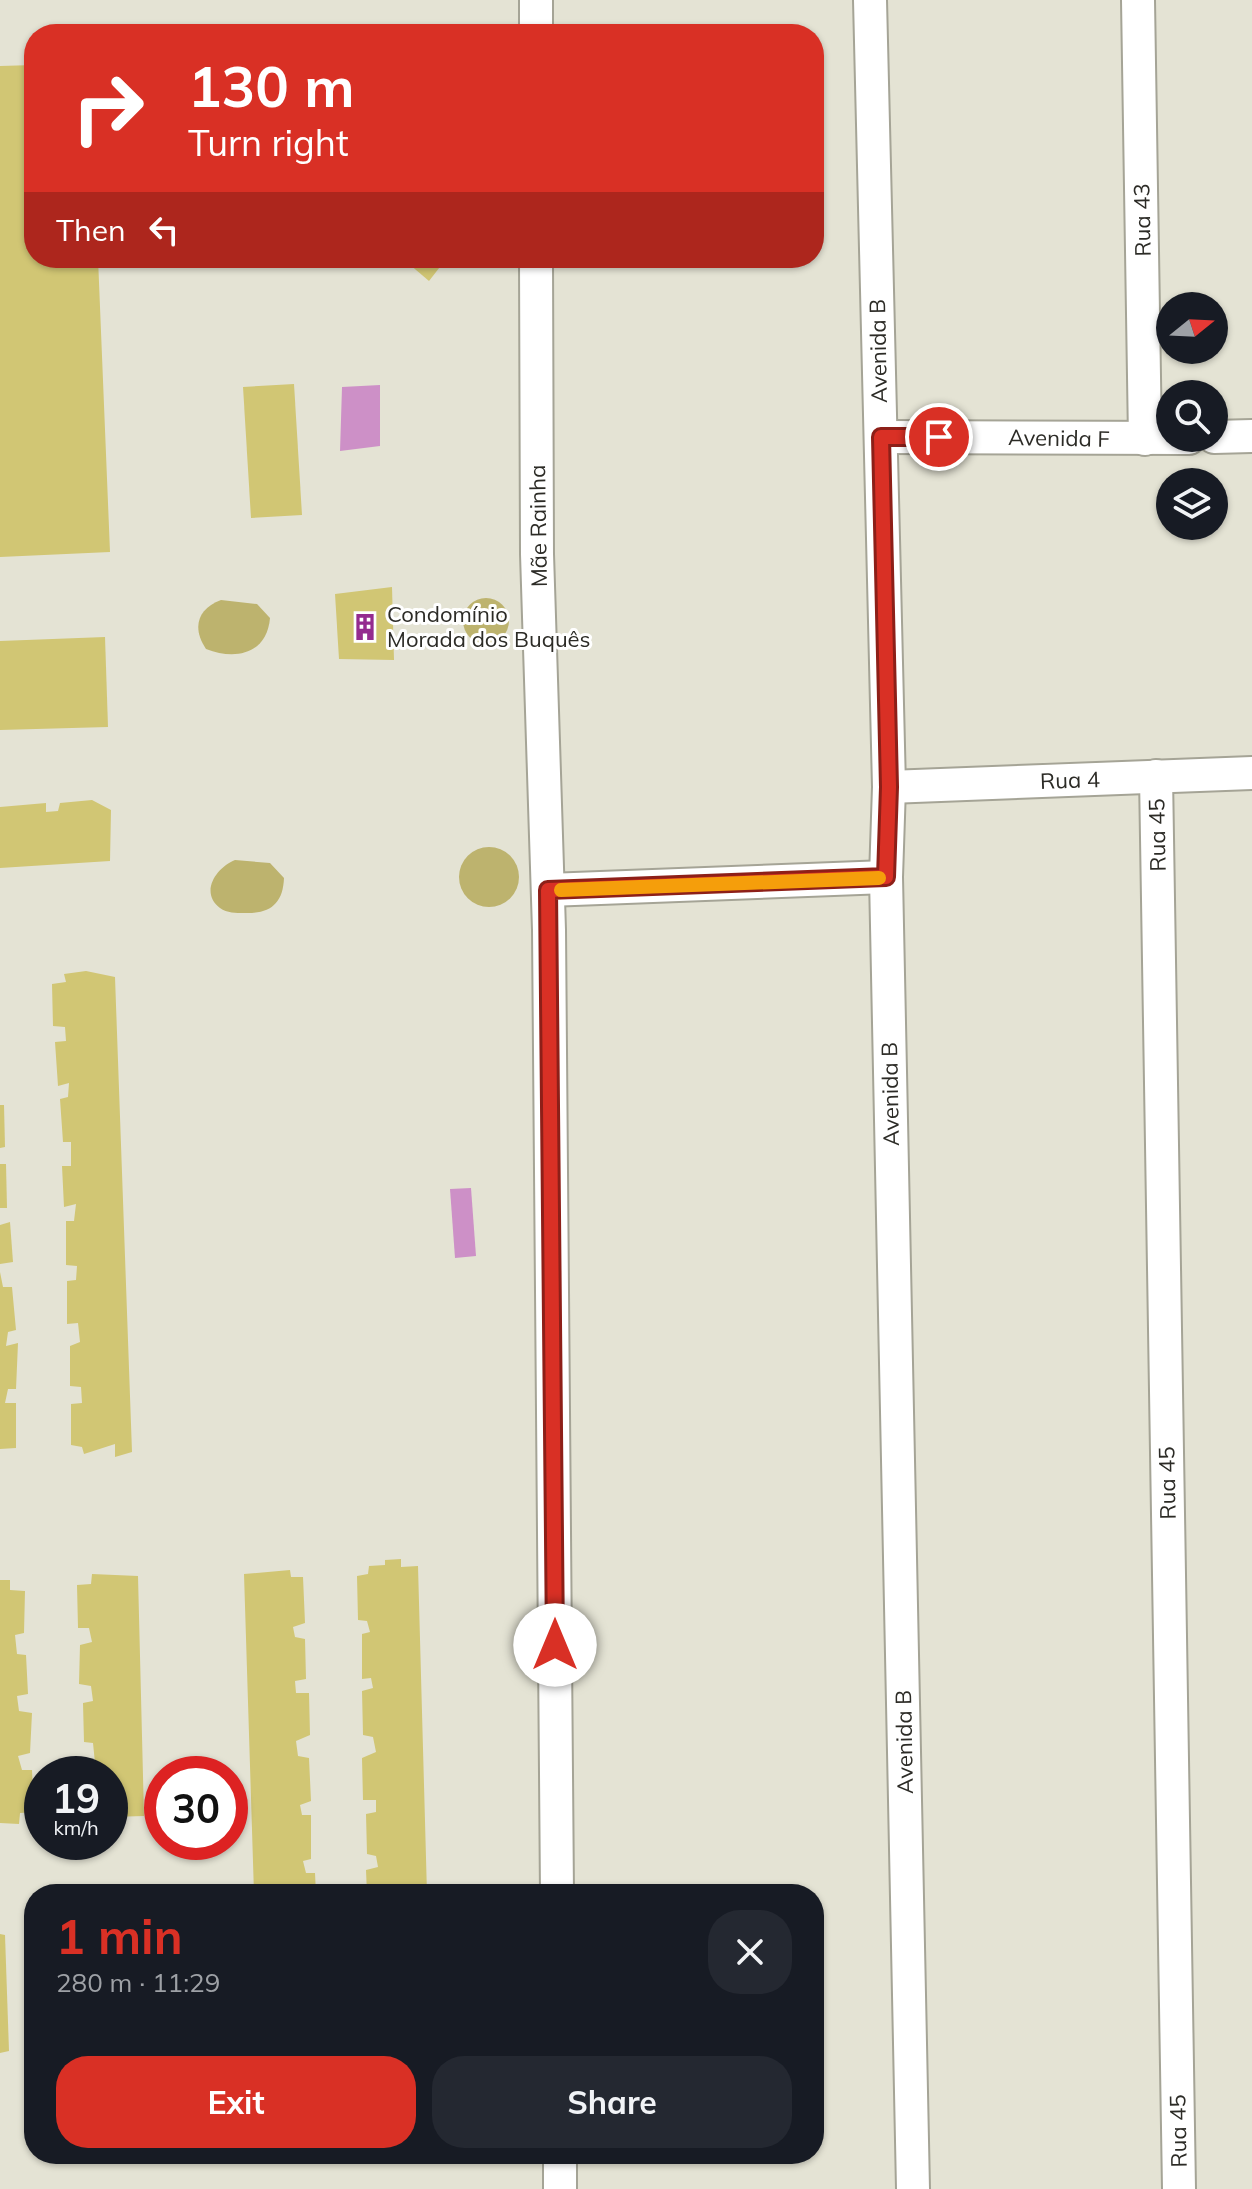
<!DOCTYPE html>
<html lang="en">
<head>
<meta charset="utf-8">
<style>
  :root { --surface:#171b24; --page:#242831; --text:#f1f3f6; --muted:#9ea1a6; --accent:#d93025 }
  body { margin:0; font-family:Mulish,sans-serif; background:var(--page); color:var(--text); height:100vh; display:flex; flex-direction:column; font-size:30px; white-space:nowrap }
  * { box-sizing:border-box; margin:0 }
  p { font-size:26px; color:var(--muted) }
  .icon { flex:none; width:44px; height:44px; fill:none; stroke:currentColor; stroke-width:2; stroke-linecap:round; stroke-linejoin:round }
  .map { position:relative; flex:1; overflow:hidden }
  .sheet { position:absolute; left:24px; top:1884px; width:800px; height:280px; display:flex; flex-direction:column; background:var(--surface); border-radius:32px; box-shadow:0 2px 6px #0004 }
  .sheet>* { flex:none }
  .top-card { position:absolute; left:24px; top:24px; width:800px; height:244px; border-radius:32px; box-shadow:0 2px 6px #0004; background:#d93025; color:#fff; overflow:hidden }
  .needle { width:52px; rotate:72deg }
  .fabs { position:absolute; left:1156px; top:292px; display:grid; gap:16px }
  .fabs a { display:grid; place-items:center; width:72px; height:72px; border-radius:50%; background:var(--surface); box-shadow:0 2px 6px #0004; font-size:40px }
  .speed { position:absolute; left:24px; top:1756px; display:flex; gap:16px; font-size:40px; font-weight:700; text-align:center }
  .speed>* { display:grid; place-content:center; width:104px; height:104px; border-radius:50%; background:var(--surface); box-shadow:0 2px 6px #0004; line-height:1 }
  .speed small { font-size:20px; font-weight:400 }
  .speed .limit { border:12px solid #d22; background:#fff; color:#111 }
  .pin { position:absolute; display:grid; place-items:center; width:68px; height:68px; color:#fff; margin:-34px; border:4px solid #fff; border-radius:50%; box-shadow:0 2px 8px #0007 }
  .me { position:absolute; width:88px; margin:-44px; rotate:0deg; stroke-linejoin:round; filter:drop-shadow(0 0 6px #0008) }
  .turn { display:flex; align-items:center; gap:28px; height:168px; padding:0 32px; font-size:36px }
  .turn .icon { width:104px; height:104px; stroke-width:2.5 }
  .turn b { display:block; font-size:56px; line-height:68px }
  .then { display:flex; align-items:center; height:76px; padding:0 32px; background:#0003; gap:16px; font-size:30px }
  .round { display:grid; place-items:center; flex:none; width:84px; height:84px; border-radius:32px; background:var(--page) }
  .overview { display:flex; align-items:center; justify-content:space-between; height:136px; padding:0 32px }
  h1 { font-size:48px; font-weight:700; line-height:60px; color:var(--accent) }
  .cta { display:flex; gap:16px; margin-top:auto; padding:16px 32px }
  .cta a { flex:1; height:92px; border-radius:32px; background:var(--accent); color:#fff; font-size:32px; font-weight:700; line-height:92px; text-align:center }
  .cta a+a { background:var(--page); color:var(--text) }
  .map>svg:first-child { display:block }
  .green { fill:#bdb36e }
  .water { fill:#cd90c7 }
  .building { fill:#d1c674 }
  .lines { fill:none; stroke-linecap:round; stroke-linejoin:round }
  .street-casing { stroke:#a5a496; stroke-width:36 }
  .street { stroke:#fff; stroke-width:32 }
  .route-casing { stroke:#8d1f18; stroke-width:20 }
  .route { stroke:#d93025; stroke-width:14 }
  .slow { stroke:#f59e0b; stroke-width:14 }
  .labels { text-anchor:middle; stroke-width:6; stroke-linejoin:round; paint-order:stroke }
  .street-label { font-size:22px; fill:#2c2b26; stroke:#fff }
  .poi-label { font-size:22px; fill:#2c2b26; stroke:#fff; text-anchor:start }
</style>
</head>
<body>
<div class="map">
<svg width="1252" height="2189" viewBox="0 0 1252 2189">
  <rect width="100%" height="100%" fill="#e4e3d4"/>
  <!-- green -->
  <g class="green">
    <circle cx="486" cy="621" r="23"/>
    <path d="M221,600L257,604L270,618C267,653 237,661 206,649C192,628 197,609 221,600Z"/>
    <circle cx="489" cy="877" r="30"/>
    <path d="M235,860L270,863L284,878C283,904 270,914 244,913C236,913 227,913 220,908C199,892 217,867 235,860Z"/>
  </g>
  <!-- water -->
  <g class="water">
    <path d="M380,385V446L340,451L342,387Z"/>
    <path d="M471,1188L476,1256L455,1258L450,1189Z"/>
  </g>
  <!-- building -->
  <g class="building">
    <path d="M34,65V258H98L110,552L0,557V66Z"/>
    <path d="M402,258H437L443,263L429,281Z"/>
    <path d="M294,384L302,515L251,518L243,387Z"/>
    <path d="M392,587L394,660L339,659L335,594Z"/>
    <path d="M105,637L108,727L0,730V641Z"/>
    <path d="M92,800L111,810L110,861L0,868V807L46,803V812L58,811L60,803Z"/>
    <path d="M86,971L115,977L132,1452L115,1457V1444L84,1454L82,1447L71,1445V1404L82,1403L81,1387L70,1386V1346L80,1342L78,1323L67,1324V1281L76,1280L77,1266L66,1265V1221H74L76,1204L64,1207L62,1166H71V1142H63L60,1099L68,1097L69,1083L58,1086L55,1042L66,1041L65,1027L53,1026L52,984L66,982L64,974Z"/>
    <path d="M0,1105H4L5,1147L0,1148Z"/>
    <path d="M0,1164H6L7,1208H0Z"/>
    <path d="M10,1222L13,1262L0,1264V1225Z"/>
    <path d="M0,1272L3,1287H12L16,1330L8,1332L6,1346L18,1343L16,1389H8L5,1403H16V1448L0,1449Z"/>
    <path d="M401,1559V1567L418,1566L427,1894H367L366,1870L378,1867L376,1856L367,1854L366,1814L376,1812V1800H363L362,1758L376,1752L373,1737L363,1735L362,1691L373,1688L371,1678L362,1679V1634L370,1632L367,1621L358,1620L357,1576L368,1574L369,1566L385,1565V1560Z"/>
    <path d="M290,1570L291,1577H303L305,1623L293,1627L295,1637L305,1639L306,1679L295,1681L296,1693H309L310,1735L296,1741L298,1756L309,1758L311,1801L300,1805L302,1815H311V1859L303,1861L306,1873H315L316,1894H254L244,1574Z"/>
    <path d="M92,1574L138,1576L144,1816L110,1817V1774H86V1764L95,1763L93,1743L84,1742L83,1703L93,1701L91,1686L79,1684L80,1645L92,1642L89,1628H78L77,1585L91,1584Z"/>
    <path d="M0,1580H10V1590L25,1591L24,1633L15,1635L17,1654L26,1655L28,1694L17,1696L19,1711L32,1713L30,1753L18,1756L22,1770H32L34,1812L20,1813L19,1824L0,1823Z"/>
    <path d="M0,1934L5,1935L9,2051L0,2053Z"/>
  </g>
  <g class="lines">
    <!-- street casing -->
    <g class="street-casing">
      <g id="street">
        <path d="M536,0V34"/>
        <path d="M870,0L889,787L886,877L913,2189"/>
        <path d="M1138,0L1145,439"/>
        <path d="M536,258L537,554L549,930L557,1894"/>
        <path d="M881,437L1189,438"/>
        <path d="M1214,437L1252,436"/>
        <path d="M1156,776L1179,2189"/>
        <path d="M889,787L1252,773"/>
        <path d="M548,890L886,877"/>
        <path d="M560,2154V2189"/>
      </g>
    </g>
    <!-- street -->
    <use href="#street" class="street"/>
  </g>
  <g class="lines">
    <!-- route casing -->
    <g class="route-casing">
      <path id="route" d="M555,1645L548,890L886,877L889,787L881,437H939"/>
    </g>
    <!-- route -->
    <use href="#route" class="route"/>
    <!-- slow -->
    <path class="slow" d="M561,890L879,878"/>
  </g>
  <!-- icons -->
  <defs>
    <g id="building-bare" transform="scale(2.16)"><path d="M-4-6H4V6H1V3H-1V6H-4ZM-2.5-4.3h1.7v1.8h-1.7ZM.8-4.3h1.7v1.8H.8ZM-2.5-1h1.7V.8h-1.7ZM.8-1h1.7V.8H.8Z" fill="#942b8f" stroke="#fff" stroke-width="2.5" paint-order="stroke"/></g>
  </defs>
  <g fill-rule="evenodd">
    <use href="#building-bare" x="365" y="627"/>
  </g>
  <g class="labels">
    <!-- street labels -->
    <g class="street-label">
      <text transform="translate(1142 220) rotate(-91)" y="8">Rua 43</text>
      <text transform="translate(878 351) rotate(-91)" y="8">Avenida B</text>
      <text transform="translate(1059 438) rotate(1)" y="8">Avenida F</text>
      <text transform="translate(538 526) rotate(-91)" y="8">Mãe Rainha</text>
      <text transform="translate(1070 780) rotate(-2)" y="8">Rua 4</text>
      <text transform="translate(1157 835) rotate(-91)" y="8">Rua 45</text>
      <text transform="translate(890 1094) rotate(-91)" y="8">Avenida B</text>
      <text transform="translate(1167 1483) rotate(-91)" y="8">Rua 45</text>
      <text transform="translate(904 1742) rotate(-91)" y="8">Avenida B</text>
      <text transform="translate(1178 2131) rotate(-91)" y="8">Rua 45</text>
    </g>
    <!-- poi labels -->
    <g class="poi-label">
      <text x="387" y="622">Condomínio<tspan x="387" dy="25">Morada dos Buquês</tspan></text>
    </g>
  </g>
</svg>
<div class="fabs">
<a><svg class="needle" viewBox="-14 -14 28 28"><path d="M0-13l5 13h-10z" fill="#e53935"/><path d="M0 13l5-13h-10z" fill="#9ea1a6"/></svg></a>
<a><svg class="icon" aria-label="search" viewBox="0 0 24 24"><circle cx="10" cy="10" r="6"/><path d="M15 15l6 6"/></svg></a>
<a><svg class="icon" aria-label="layers" viewBox="0 0 24 24"><path d="M12 4l9 5-9 5-9-5zM3 14l9 5 9-5"/></svg></a>
</div>
<div class="speed"><div>19<small>km/h</small></div><div class="limit">30</div></div>
<div class="pin" style="left:939px;top:437px;background:#d93025"><svg class="icon" aria-label="arrive" viewBox="0 0 24 24"><path d="M6 21V4h12l-3 4 3 4H6"/></svg></div>
<svg class="me" style="left:555px;top:1645px" viewBox="-20 -20 40 40"><circle r="19" fill="#fff"/><path d="M0-13L10 11 0 6-10 11z" fill="#d93025"/></svg>
<div class="top-card">
<div class="turn"><svg class="icon" aria-label="right" viewBox="0 0 24 24"><path d="M7 20v-9h11M14 6l5 5-5 5"/></svg><div><b>130 m</b>Turn right</div></div>
<div class="then">Then<svg class="icon" aria-label="left" viewBox="0 0 24 24"><path d="M17 20v-9H6M10 6l-5 5 5 5"/></svg></div>
</div>
<section class="sheet">
<div class="overview"><div><h1>1 min</h1><p>280 m · 11:29</p></div><a class="round"><svg class="icon" aria-label="close" viewBox="0 0 24 24"><path d="M6 6l12 12M18 6L6 18"/></svg></a></div>
<div class="cta"><a>Exit</a><a>Share</a></div>
</section>
</div>
</body>
</html>
